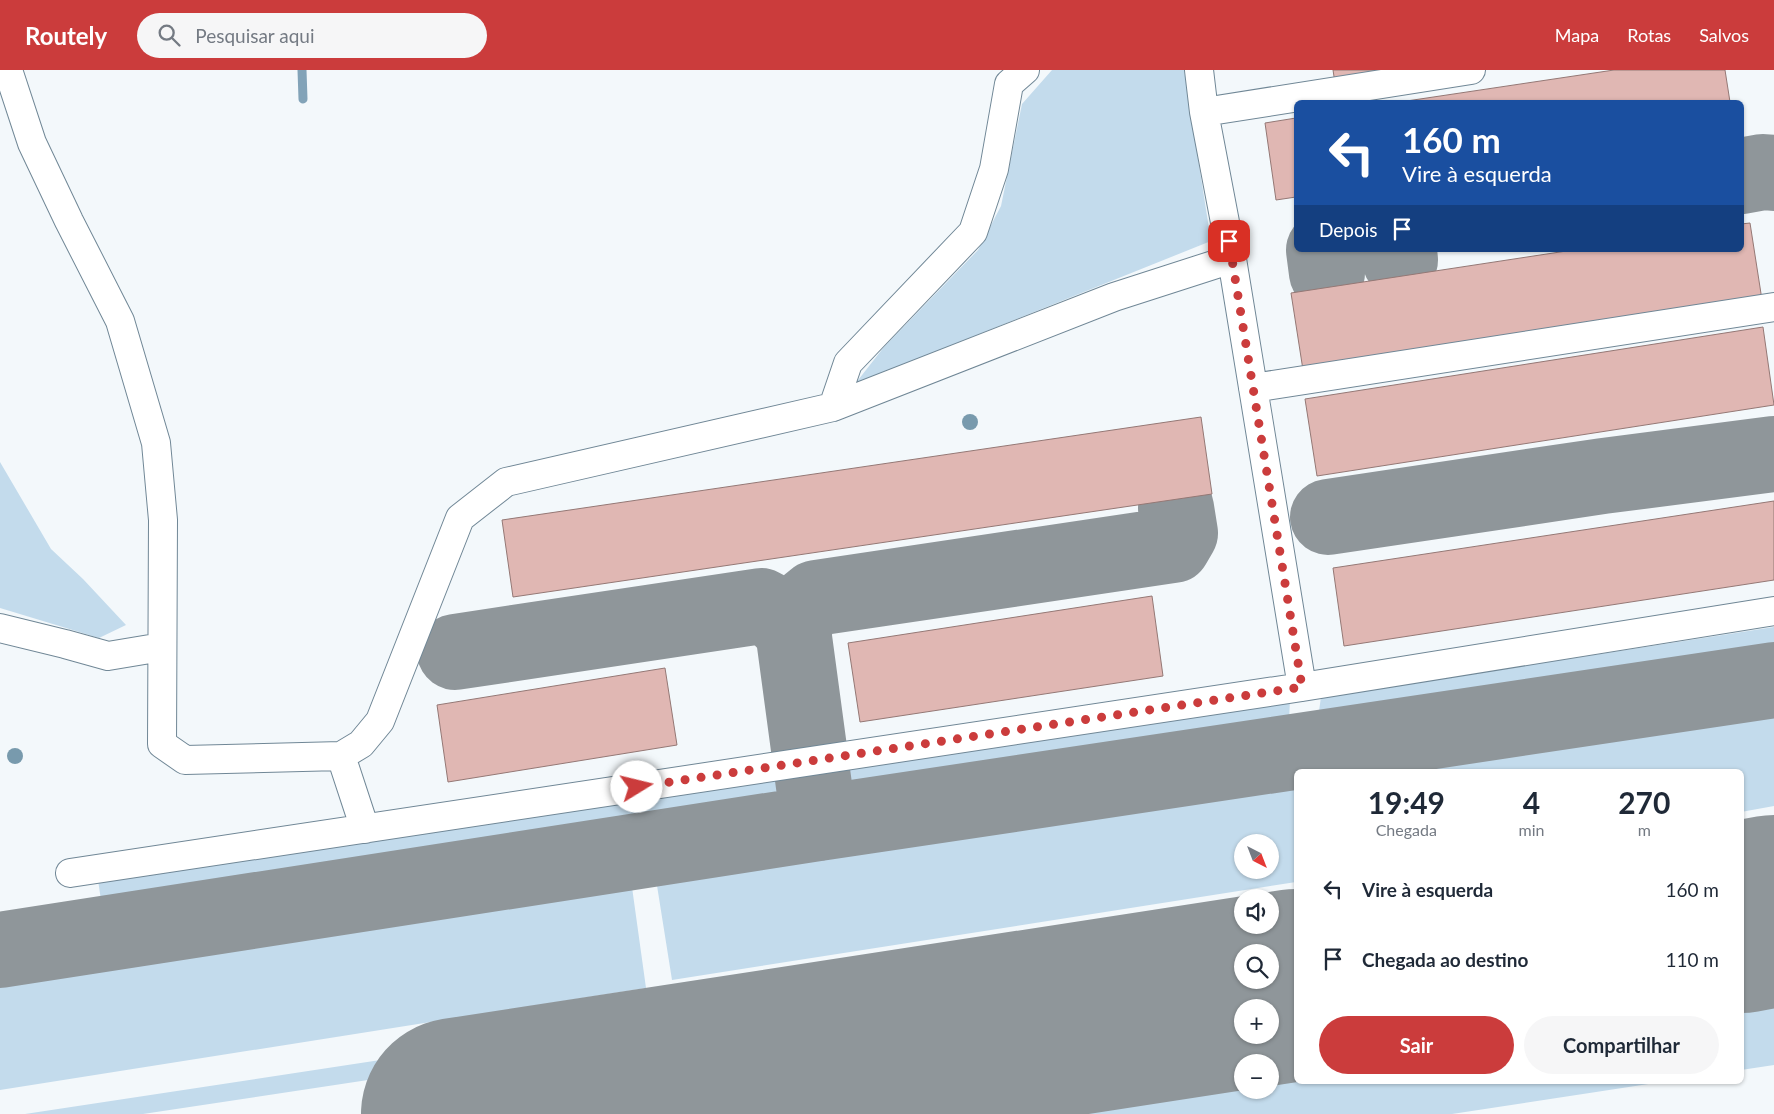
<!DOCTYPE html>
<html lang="pt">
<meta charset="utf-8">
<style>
body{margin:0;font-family:Lato,sans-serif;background:#f6f6f7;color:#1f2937;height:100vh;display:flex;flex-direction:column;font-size:19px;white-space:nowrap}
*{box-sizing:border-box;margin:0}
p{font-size:16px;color:#747a83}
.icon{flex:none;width:28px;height:28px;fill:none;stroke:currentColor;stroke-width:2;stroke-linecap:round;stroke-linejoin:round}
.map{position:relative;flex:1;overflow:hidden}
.details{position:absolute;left:1294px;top:699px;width:450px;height:315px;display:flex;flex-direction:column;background:#fff;border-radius:8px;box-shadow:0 1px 4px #0004}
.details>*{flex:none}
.hud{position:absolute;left:1294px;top:30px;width:450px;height:152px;border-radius:8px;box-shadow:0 1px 4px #0004;background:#1a4fa0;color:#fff;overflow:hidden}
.needle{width:32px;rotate:138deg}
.tools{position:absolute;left:1234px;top:764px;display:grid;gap:10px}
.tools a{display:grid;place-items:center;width:45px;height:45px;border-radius:50%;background:#fff;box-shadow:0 1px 4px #0004;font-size:25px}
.pin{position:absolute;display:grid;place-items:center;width:42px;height:42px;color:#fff;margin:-21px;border-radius:10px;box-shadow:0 2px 8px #0006}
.me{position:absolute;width:55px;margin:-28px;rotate:81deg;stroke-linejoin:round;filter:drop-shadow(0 0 4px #0008)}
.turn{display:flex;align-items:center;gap:18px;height:105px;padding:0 25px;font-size:22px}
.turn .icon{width:65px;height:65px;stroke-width:2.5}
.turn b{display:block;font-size:35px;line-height:42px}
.then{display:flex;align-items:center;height:48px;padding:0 25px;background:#0003;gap:10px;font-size:19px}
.eta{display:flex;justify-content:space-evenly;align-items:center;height:85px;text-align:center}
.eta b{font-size:30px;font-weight:700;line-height:35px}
.button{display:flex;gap:10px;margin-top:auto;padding:10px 25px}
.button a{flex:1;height:58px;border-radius:30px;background:#cb3c3c;color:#fff;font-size:20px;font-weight:700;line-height:58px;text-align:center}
.button a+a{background:#f6f6f7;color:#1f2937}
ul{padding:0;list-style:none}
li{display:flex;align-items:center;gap:15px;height:70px;padding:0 25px}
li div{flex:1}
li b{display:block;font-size:19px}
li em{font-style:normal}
header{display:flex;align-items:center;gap:30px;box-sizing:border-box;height:70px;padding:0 25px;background:#cb3c3c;color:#fff}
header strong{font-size:24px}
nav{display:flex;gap:28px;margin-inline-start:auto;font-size:18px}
.search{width:350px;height:45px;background:#f6f6f7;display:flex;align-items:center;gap:12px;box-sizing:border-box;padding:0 18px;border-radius:28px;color:#747a83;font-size:19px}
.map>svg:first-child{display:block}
.green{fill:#c3dbec;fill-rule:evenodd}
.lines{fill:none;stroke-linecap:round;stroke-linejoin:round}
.stream{stroke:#82a3b8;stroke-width:9}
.taxiway{stroke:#8f969a;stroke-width:76}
.runway{stroke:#8f969a;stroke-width:192}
.building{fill:#e0b7b3;stroke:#947875}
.minor-casing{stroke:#708796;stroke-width:30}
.minor{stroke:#fff;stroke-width:28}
.tree{fill:#789aad}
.route{stroke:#cb3c3c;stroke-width:9;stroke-dasharray:0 16.2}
</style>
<header>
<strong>Routely</strong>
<div class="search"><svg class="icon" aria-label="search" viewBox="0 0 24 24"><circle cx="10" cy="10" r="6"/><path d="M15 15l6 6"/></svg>Pesquisar aqui</div>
<nav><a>Mapa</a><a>Rotas</a><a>Salvos</a></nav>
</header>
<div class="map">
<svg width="1774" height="1044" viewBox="0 0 1774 1044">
<rect width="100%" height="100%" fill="#f3f8fb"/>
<path class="green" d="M 1052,0 L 1184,0 L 1211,171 L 855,314 L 884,277 L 978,180 L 1001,136 L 1022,34 Z
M 0,392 L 51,479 L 83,509 L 126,555 L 99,568 L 0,538 Z
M 1774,557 L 1774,581 L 1406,638 L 1318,648 L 1321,627 Z
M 1290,629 L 1289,652 L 829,726 L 833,701 Z
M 1774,636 L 1774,736 L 1741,742 L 1741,701 L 1346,701 Z
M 794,706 L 798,736 L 102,837 L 98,810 Z
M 1296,708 L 1296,812 L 672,910 L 655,803 ZM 1270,772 L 1270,800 L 1242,800 L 1242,772 Z
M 1774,779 L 1774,798 L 1741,803 L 1741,784 Z
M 631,810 L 646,918 L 0,1020 L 0,906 Z
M 1296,851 L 1296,870 L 143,1044 L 25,1044 Z
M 1774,891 L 1774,995 L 1741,1000 L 1741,896 Z
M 1296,966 L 1296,1011 L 1668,1011 L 1452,1044 L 801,1044 ZM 1242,992 L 1270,992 L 1270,1020 L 1242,1020 Z"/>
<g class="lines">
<path class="stream" d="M 302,0 L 303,29"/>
<path class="taxiway" d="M 1741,106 L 1763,102 L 1774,103
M 1324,180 L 1327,203
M 1399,180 L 1400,190
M 1328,447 L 1603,406 L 1774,384
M 455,582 L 761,536 L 778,545 L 793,560
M 819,753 L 793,560 C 796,546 805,536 816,528 L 1173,475 L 1180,463 L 1176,438
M 0,880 L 819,753 L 1774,610"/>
<path class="runway" d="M 1741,847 L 1774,841
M 457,1044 L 1296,915"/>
</g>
<path class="building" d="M 1333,0 L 1417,0 L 1335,13 Z
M 1614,0 L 1725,0 L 1730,32 L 1400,32 Z
M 1296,48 L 1296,127 L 1276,130 L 1265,53 Z
M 1750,153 L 1762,230 L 1303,300 L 1291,223 L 1573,180 L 1741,180 L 1741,154 Z
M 1763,257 L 1774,335 L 1317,406 L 1305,329 Z
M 1201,347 L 1212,424 L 513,527 L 502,450 Z
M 1774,431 L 1774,510 L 1344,576 L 1333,498 Z
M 1152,526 L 1163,606 L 860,652 L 848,573 Z
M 665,598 L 677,675 L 448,712 L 437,635 Z"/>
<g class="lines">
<g class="minor-casing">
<path id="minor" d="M 8,0 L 32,73 L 69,151 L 120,251 L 156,373 L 163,450 L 162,674 L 185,690 L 341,686 L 361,674 L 380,651 L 460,448 L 506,412 L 833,337 L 1114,227 L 1232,189
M 1199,0 L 1204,42
M 1253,318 L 1774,237
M 833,337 L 848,293 L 973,162 L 994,99 L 1009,14 L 1025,0
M 0,558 L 65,574 L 108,586 L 162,577
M 1302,617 L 1774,541
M 341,686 L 365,759
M 70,803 L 1302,617 L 1232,189 L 1204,42 L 1471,0"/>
</g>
<use href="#minor" class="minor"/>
</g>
<g class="tree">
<circle cx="970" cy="352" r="8"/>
<circle cx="15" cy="686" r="8"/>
</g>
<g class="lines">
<path class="route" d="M 637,717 L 1302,617 L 1229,171"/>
</g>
</svg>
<div class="tools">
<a><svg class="needle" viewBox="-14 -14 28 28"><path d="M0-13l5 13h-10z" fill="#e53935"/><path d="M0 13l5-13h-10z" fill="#747a83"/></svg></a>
<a><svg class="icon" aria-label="sound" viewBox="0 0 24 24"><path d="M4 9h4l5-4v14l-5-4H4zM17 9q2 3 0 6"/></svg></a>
<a><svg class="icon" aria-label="search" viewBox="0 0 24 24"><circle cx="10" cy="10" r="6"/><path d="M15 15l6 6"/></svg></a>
<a>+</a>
<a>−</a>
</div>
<div class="pin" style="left:1229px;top:171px;background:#d93025"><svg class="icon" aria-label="arrive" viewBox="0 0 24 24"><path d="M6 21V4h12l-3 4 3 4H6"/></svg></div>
<svg class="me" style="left:637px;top:717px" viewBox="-20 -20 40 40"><circle r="19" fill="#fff"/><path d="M0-13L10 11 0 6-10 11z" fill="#cb3c3c"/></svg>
<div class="hud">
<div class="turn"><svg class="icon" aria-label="left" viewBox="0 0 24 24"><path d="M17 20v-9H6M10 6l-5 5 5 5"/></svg><div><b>160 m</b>Vire à esquerda</div></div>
<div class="then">Depois<svg class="icon" aria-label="arrive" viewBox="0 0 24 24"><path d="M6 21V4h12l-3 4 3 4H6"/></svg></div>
</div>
<section class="details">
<div class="eta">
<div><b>19:49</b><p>Chegada</p></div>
<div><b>4</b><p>min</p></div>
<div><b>270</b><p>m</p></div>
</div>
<ul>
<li><svg class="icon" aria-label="left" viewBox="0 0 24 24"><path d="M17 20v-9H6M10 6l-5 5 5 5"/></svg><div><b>Vire à esquerda</b></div><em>160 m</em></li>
<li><svg class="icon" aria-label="arrive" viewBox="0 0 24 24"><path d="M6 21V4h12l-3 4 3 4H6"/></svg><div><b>Chegada ao destino</b></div><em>110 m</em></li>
</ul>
<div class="button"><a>Sair</a><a>Compartilhar</a></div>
</section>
</div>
